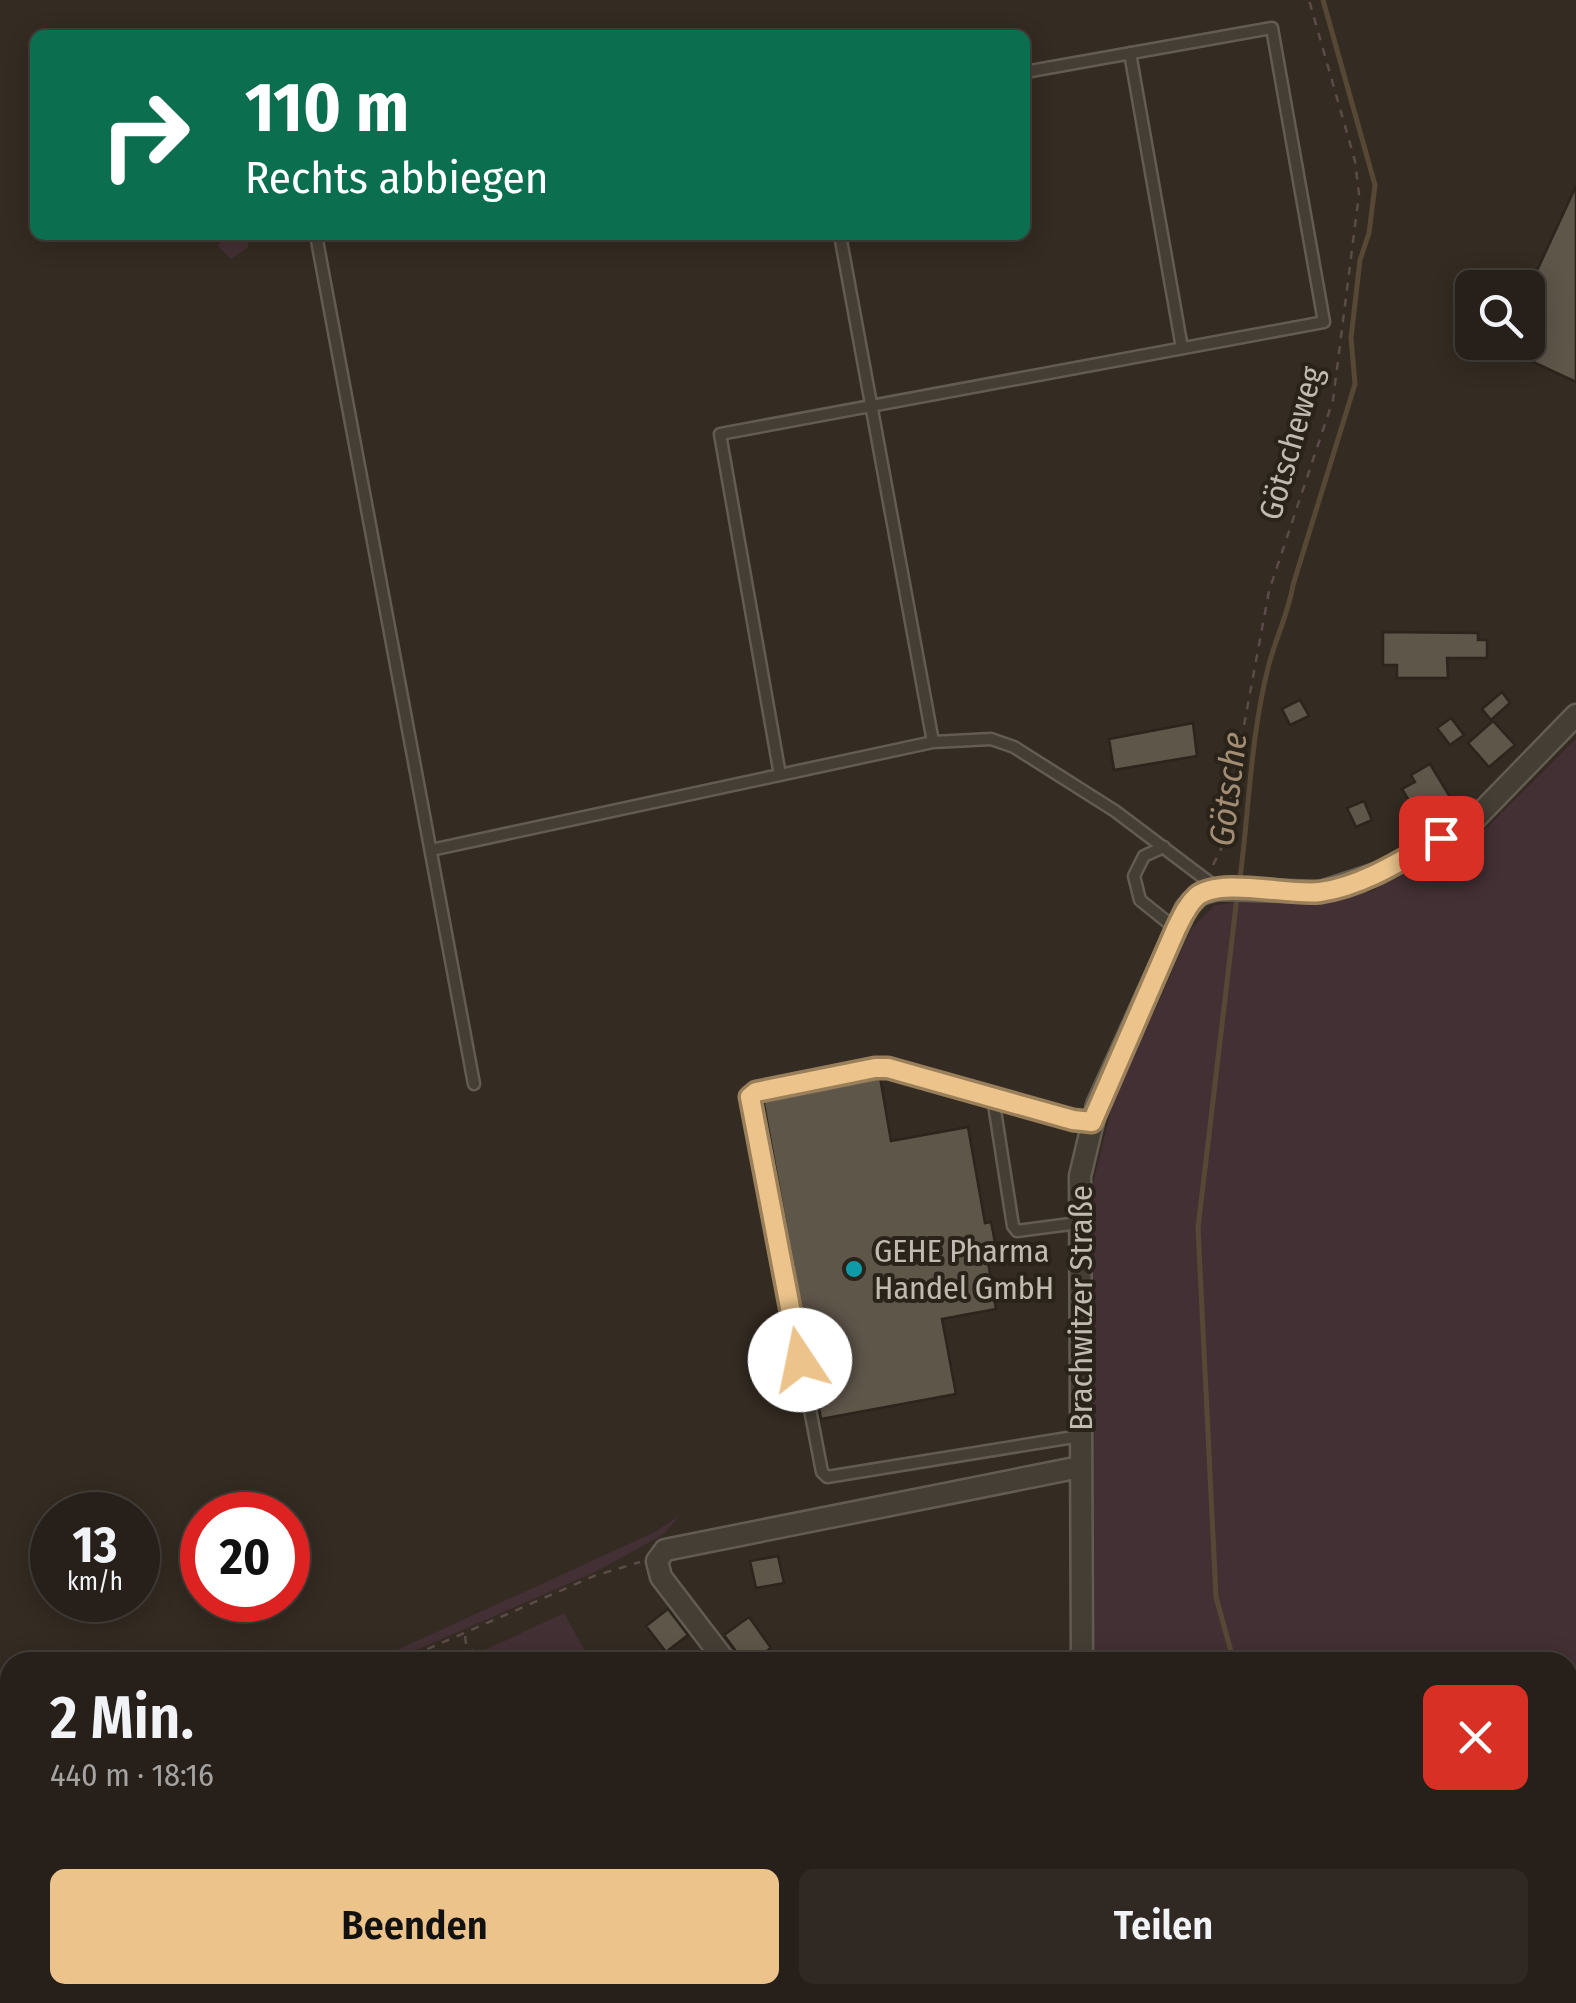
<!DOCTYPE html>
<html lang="de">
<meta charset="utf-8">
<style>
body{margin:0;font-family:"Fira Sans Condensed",sans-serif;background:#2f2823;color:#f1f3f6;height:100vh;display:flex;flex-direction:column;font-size:38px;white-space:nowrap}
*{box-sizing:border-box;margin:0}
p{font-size:32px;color:#a4a3a2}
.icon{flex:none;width:55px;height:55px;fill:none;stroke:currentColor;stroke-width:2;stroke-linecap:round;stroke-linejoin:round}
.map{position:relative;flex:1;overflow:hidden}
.panel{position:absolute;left:0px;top:1652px;width:1578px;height:352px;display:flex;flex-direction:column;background:#27201a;border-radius:30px 30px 0 0;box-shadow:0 5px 25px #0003,0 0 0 2px #433e39}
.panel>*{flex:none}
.top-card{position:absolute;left:30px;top:30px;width:1000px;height:210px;border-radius:15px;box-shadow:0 5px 25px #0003,0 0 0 2px #433e39;background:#0b6e4f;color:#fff;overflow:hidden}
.buttons{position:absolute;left:1455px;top:270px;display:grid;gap:20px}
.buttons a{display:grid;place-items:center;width:90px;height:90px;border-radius:15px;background:#27201a;box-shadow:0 5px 25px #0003,0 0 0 2px #433e39;font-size:50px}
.speed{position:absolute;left:30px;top:1492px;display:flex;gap:20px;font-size:50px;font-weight:700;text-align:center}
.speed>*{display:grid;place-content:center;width:130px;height:130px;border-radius:50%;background:#27201a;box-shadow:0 5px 25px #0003,0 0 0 2px #433e39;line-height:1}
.speed small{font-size:25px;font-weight:400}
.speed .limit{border:15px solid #d22;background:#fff;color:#111}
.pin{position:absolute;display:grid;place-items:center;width:85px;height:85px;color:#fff;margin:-42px;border-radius:20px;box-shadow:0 5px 15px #0006}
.me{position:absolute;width:110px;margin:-55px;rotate:349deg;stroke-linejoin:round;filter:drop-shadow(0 0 8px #0008)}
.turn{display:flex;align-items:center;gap:35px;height:210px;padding:0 50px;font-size:45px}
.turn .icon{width:130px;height:130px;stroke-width:2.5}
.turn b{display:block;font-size:70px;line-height:85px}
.round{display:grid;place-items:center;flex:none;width:105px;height:105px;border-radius:15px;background:#2f2823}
.summary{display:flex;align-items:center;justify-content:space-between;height:170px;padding:0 50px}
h1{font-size:60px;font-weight:600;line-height:75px}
.primary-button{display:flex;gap:20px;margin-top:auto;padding:20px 50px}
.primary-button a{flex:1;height:115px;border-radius:15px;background:#ebc38b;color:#111;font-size:40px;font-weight:600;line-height:115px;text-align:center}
.primary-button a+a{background:#2f2823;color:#f1f3f6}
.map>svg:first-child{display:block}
.green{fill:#433034}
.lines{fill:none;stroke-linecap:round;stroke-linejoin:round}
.stream{stroke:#574836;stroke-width:5}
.building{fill:#5f564a;stroke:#2b251c;stroke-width:2.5}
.service-casing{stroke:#625c52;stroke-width:15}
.minor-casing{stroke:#625c52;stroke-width:25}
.path{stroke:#5b4c4a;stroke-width:2.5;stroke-dasharray:8 8;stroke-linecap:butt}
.service{stroke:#453e35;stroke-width:10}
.minor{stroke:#453e35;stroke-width:20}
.route-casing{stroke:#997f5a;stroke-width:25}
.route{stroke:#ebc38b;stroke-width:18}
.culture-dot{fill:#0f9aa8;stroke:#29231a;stroke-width:4}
.labels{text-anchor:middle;stroke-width:8;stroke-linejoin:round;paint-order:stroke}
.street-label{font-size:32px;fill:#c1baaf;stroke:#29231a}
.poi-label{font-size:32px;fill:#c1baaf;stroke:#29231a;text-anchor:start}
.water-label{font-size:35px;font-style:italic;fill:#a28c73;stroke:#29231a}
</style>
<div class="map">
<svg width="1576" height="2003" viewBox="0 0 1576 2003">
<rect width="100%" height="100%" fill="#342b22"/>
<path class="green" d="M 224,235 L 242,235 L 248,242 L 248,247 L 231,259 L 218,246 Z
M 1576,739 L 1576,2003 L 0,2003 L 0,1872 L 10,1868 L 10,1995 L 1568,1995 L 1568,1662 L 1094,1662 L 1092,1188 L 1112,1106 L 1191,929 L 1215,905 L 1258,900 L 1321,900 L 1372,891 L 1481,833 Z
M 680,1515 L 663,1535 L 595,1572 L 389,1662 L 371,1662 L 655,1532 Z
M 564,1613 L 591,1662 L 459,1662 Z"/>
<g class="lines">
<path class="stream" d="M 1239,886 C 1249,814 1250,739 1268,668 C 1275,639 1288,615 1293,585 L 1355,384 L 1351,338 L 1360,260 L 1369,233 L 1375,185 L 1323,0
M 1234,1662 L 1216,1597 L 1198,1228 L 1237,897
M 1457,1995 L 1467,2003"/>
</g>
<path class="building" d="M 1576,186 L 1576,382 L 1491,342 L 1528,342 L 1528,290 Z
M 1383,632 L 1478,633 L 1478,640 L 1487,640 L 1487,658 L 1447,658 L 1448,678 L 1397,678 L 1397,665 L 1383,665 Z
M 1502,692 L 1510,703 L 1491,720 L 1482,709 Z
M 1300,700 L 1309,716 L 1290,725 L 1282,709 Z
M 1451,718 L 1464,735 L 1450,745 L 1437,728 Z
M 1493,721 L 1515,745 L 1489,767 L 1468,743 Z
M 1193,723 L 1197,756 L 1114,770 L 1109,739 Z
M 1430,764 L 1450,797 L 1426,811 L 1422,804 L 1414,809 L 1402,789 L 1415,782 L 1411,775 Z
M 1364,801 L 1372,820 L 1356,827 L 1347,808 Z
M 880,1077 L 891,1141 L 968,1127 L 985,1223 L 991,1222 L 995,1242 L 985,1244 L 996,1309 L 942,1319 L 956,1394 L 821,1419 L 763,1099 Z
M 778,1556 L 784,1583 L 756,1588 L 750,1561 Z
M 668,1609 L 688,1635 L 666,1652 L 646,1626 Z
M 749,1617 L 771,1648 L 751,1662 L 744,1662 L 724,1635 Z"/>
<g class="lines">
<g class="service-casing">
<path id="service" d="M 1130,53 L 1182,348
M 316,235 L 474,1084
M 840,235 L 933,742
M 780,775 L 720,434 L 1324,322 L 1272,28 L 1025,72
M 1164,847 L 1144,856 L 1134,876 L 1140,900 L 1176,929
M 431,850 L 933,742 L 991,739 L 1014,747 L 1115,811 L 1217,888
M 993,1098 L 1013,1226 L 1017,1231 L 1078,1223
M 1080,1436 L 827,1477 L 822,1472 L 750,1097 L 756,1092 L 875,1068 L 888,1068 L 1073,1120 L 1092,1122"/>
</g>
<g class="minor-casing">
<path id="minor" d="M 726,1662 L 661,1577 L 657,1561 L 665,1550 L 1080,1467
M 1082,1662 L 1080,1176 L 1097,1105 L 1186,908 L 1200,894 L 1218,889 L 1321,892 L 1379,873 L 1473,821 L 1576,715
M 1192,1995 L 1195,2003"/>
</g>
<path class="path" d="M 1213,865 L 1221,849 L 1269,591 L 1333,400 L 1359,194 L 1355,161 L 1309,0
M 465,1636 L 466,1644 L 483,1662
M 398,1662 L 594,1576 L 640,1562
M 0,1760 L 10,1777
M 0,1834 L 10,1829
M 683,1995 L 687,2003
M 782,1995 L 787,2003"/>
<use href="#service" class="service"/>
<use href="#minor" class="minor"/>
</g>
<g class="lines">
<g class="route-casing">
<path id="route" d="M 800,1360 L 750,1097 L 756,1092 L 875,1068 L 888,1068 L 1073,1120 L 1092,1122 L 1176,929 C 1182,917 1187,905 1197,896 C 1221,877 1289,896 1320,892 C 1363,886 1404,859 1441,838"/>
</g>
<use href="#route" class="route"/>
</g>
<circle class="culture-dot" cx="854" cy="1269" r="10"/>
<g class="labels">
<g class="street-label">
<text transform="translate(1291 443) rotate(-74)" y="11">Götscheweg</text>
<text transform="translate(1081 1308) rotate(-90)" y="11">Brachwitzer Straße</text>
</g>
<g class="poi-label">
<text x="874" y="1262">GEHE Pharma<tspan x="874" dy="37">Handel GmbH</tspan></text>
</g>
<g class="water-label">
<text transform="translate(1228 789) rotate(-83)" y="12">Götsche</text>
</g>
</g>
</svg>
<div class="buttons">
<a><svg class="icon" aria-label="search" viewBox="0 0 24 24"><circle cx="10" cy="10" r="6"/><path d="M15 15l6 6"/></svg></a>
</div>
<div class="speed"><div>13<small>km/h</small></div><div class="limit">20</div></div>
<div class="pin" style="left:1441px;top:838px;background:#d93025"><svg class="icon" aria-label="arrive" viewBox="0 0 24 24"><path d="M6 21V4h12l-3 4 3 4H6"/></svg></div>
<svg class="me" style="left:800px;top:1360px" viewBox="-20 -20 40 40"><circle r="19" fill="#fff"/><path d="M0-13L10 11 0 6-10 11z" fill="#ebc38b"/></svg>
<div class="top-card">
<div class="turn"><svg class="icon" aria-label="right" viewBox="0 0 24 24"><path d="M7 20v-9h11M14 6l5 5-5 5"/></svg><div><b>110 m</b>Rechts abbiegen</div></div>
</div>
<section class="panel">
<div class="summary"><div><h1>2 Min.</h1><p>440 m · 18:16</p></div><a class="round" style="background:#d93025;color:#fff"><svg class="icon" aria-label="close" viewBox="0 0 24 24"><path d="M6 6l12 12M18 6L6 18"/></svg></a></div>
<div class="primary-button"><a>Beenden</a><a>Teilen</a></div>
</section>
</div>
